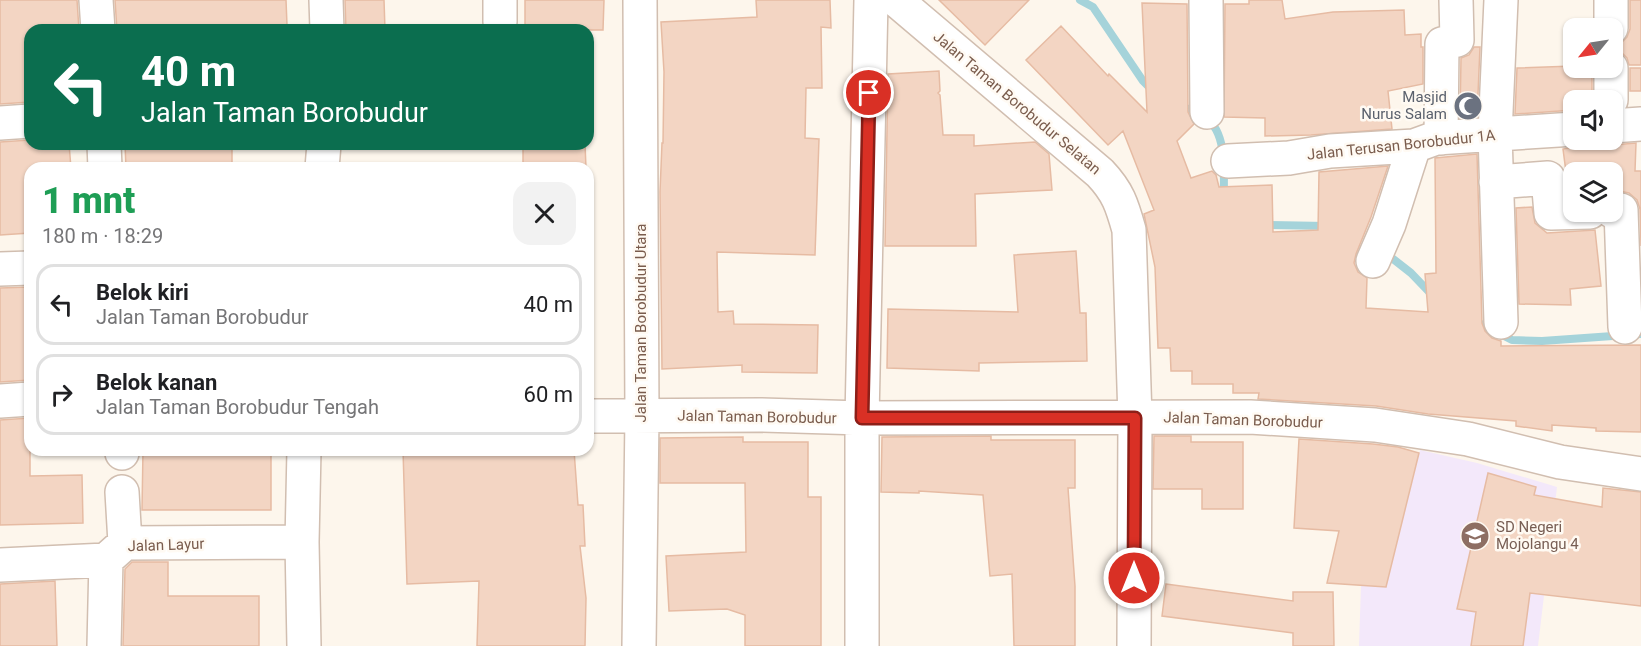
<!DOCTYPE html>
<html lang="id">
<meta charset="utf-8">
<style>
body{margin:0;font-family:Roboto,sans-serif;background:#f2f2f2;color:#202124;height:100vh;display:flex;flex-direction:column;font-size:22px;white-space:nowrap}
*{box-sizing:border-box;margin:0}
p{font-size:20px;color:#757577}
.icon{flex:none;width:33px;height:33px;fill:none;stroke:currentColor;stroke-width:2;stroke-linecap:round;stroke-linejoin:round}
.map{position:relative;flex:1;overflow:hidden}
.details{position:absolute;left:24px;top:162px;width:570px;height:294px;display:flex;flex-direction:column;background:#fff;border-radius:18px;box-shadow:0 2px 4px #0004}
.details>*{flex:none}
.top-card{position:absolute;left:24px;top:24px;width:570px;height:126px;border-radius:18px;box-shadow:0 2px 4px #0004;background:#0b6e4f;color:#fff;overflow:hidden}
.needle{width:39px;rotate:240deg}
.fabs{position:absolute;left:1563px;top:18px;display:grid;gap:12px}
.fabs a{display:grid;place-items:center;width:60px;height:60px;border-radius:12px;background:#fff;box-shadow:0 2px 4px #0004;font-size:30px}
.pin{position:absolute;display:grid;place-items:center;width:51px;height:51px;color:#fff;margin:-26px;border:3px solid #fff;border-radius:50%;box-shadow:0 2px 6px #0007}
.me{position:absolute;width:66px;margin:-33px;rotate:0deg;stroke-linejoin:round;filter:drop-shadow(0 0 4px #0008)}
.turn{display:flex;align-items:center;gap:21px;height:126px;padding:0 18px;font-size:27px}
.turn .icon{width:78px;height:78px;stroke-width:2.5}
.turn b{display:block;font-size:42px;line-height:51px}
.round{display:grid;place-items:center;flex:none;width:63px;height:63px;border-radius:18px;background:#f2f2f2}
.overview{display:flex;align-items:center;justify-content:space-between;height:102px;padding:0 18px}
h1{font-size:36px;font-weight:800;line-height:45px;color:#1e9e55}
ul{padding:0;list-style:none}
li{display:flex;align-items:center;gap:18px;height:81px;margin:0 12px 9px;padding:0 6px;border:3px solid #e0e0e0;border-radius:18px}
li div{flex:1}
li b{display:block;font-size:22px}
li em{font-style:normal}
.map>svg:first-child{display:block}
.education{fill:#f3e8fa}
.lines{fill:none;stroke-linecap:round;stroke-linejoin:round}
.stream{stroke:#a5d3da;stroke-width:8}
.building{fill:#f3d5c3;stroke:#e6bba3;stroke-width:1.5}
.minor-casing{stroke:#d1beb0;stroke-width:36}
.minor{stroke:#fff;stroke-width:33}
.route-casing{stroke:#8d1f18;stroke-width:15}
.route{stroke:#d93025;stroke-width:10}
.labels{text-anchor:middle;stroke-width:5;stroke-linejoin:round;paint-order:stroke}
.worship-label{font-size:15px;fill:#5b616d;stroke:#fffaf3;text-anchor:end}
.street-label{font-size:15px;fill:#7a5c4d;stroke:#fffaf3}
.education-label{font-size:15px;fill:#785e54;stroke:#fffaf3;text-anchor:start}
</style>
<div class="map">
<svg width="1641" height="646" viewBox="0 0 1641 646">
<rect width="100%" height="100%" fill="#fdf6ec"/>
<path class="education" d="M 1420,450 L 1477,463 L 1557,487 L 1538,646 L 1359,646 L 1361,585 L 1386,587 Z"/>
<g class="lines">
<path class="stream" d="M 1080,0 L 1093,7 L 1143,81 L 1152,90
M 1178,106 C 1185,108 1194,110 1201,114 C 1229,130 1223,170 1224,198
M 1262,225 L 1327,226
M 1383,251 L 1411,273 L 1434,297
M 1473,320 L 1512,340 L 1542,341 L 1641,334"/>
</g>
<path class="building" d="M 0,0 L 77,0 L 79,30 L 30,30 L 30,102 L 0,104 Z
M 115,0 L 286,0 L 287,25 L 237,26 L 238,30 L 117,30 Z
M 345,0 L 384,0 L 385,30 L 346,30 Z
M 525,0 L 604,0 L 603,30 L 525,30 Z
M 756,0 L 830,0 L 831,28 L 821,27 L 822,88 L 806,88 L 805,138 L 819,139 L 815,255 L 717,252 L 718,312 L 733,311 L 734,324 L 818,325 L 817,373 L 742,372 L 742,365 L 662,369 L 660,192 L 662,143 L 663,143 L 664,72 L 661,22 L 757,17 Z
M 939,0 L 1029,0 L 985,45 Z
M 1249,0 L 1282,0 L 1285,19 L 1333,12 L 1404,10 L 1405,35 L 1421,34 L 1421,47 L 1423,47 L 1423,84 L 1388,91 L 1392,129 L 1311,135 L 1265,136 L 1265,118 L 1224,117 L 1225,4 L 1249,4 Z
M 1630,0 L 1641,0 L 1641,65 L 1629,65 L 1627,58 L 1622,53 L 1621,43 L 1627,37 L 1630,29 Z
M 1142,3 L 1187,4 L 1188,112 L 1194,124 L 1177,141 L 1191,178 L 1212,171 L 1216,175 L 1219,187 L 1272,185 L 1273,232 L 1318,230 L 1319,172 L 1388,166 L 1371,217 L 1356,254 L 1354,263 L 1358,272 L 1367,278 L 1366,308 L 1428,312 L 1425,274 L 1436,273 L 1435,158 L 1477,154 L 1482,323 L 1485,331 L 1492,338 L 1501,341 L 1501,346 L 1641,345 L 1641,432 L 1596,431 L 1596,428 L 1552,425 L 1552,431 L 1516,426 L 1516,421 L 1428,414 L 1376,406 L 1258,399 L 1259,393 L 1233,393 L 1233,384 L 1192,384 L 1192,371 L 1171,371 L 1170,348 L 1158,348 L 1155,267 L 1144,214 L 1154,210 L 1123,131 L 1108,145 L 1026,60 L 1061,26 L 1108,76 L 1109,74 L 1147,112 Z
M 1474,47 L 1480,47 L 1477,117 L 1460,118 L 1461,58 L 1469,55 Z
M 1574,66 L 1592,68 L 1592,100 L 1574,100 L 1574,110 L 1515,114 L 1517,68 Z
M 1630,68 L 1641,68 L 1641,91 L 1630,91 Z
M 939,71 L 940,91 L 938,93 L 940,95 L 943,135 L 974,135 L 974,146 L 1035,142 L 1049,154 L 1052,190 L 975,194 L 976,246 L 885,246 L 888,74 Z
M 30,140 L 30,144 L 69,144 L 71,168 L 30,168 L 30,233 L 0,235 L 0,142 Z
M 1589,140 L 1600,140 L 1604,143 L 1613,145 L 1636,143 L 1635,171 L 1641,171 L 1641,246 L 1640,209 L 1637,200 L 1629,193 L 1619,191 L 1618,172 L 1566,172 L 1563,149 L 1584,145 Z
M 125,144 L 232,144 L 232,168 L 126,168 Z
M 523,144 L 585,144 L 586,168 L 523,168 Z
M 1532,207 L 1535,223 L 1547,233 L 1595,230 L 1601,286 L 1570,289 L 1571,305 L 1519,304 L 1516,208 Z
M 1076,251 L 1080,313 L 1086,313 L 1087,361 L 979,363 L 979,371 L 887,368 L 888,309 L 1018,312 L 1014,255 Z
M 30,287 L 30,380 L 0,382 L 0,288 Z
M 30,418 L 30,476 L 82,475 L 83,523 L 0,525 L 0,420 Z
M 991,436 L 991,440 L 1075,440 L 1075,488 L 1068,488 L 1075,586 L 1075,646 L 1014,646 L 1012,574 L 990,576 L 983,495 L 919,491 L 919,493 L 881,492 L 882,437 Z
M 1154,436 L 1191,436 L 1191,442 L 1243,442 L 1243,509 L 1202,509 L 1202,489 L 1153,489 Z
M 743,437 L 743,442 L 808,442 L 808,497 L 821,497 L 821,646 L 745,646 L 745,615 L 727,609 L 669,611 L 666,556 L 746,552 L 745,483 L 660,483 L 660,438 Z
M 1299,439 L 1373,444 L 1398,447 L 1419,453 L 1386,587 L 1327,583 L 1339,531 L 1294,528 Z
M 143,450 L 271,450 L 271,510 L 142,510 Z
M 403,450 L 574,450 L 578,505 L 583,505 L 585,546 L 580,546 L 586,598 L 585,646 L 477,646 L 479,581 L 407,584 Z
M 1488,473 L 1536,487 L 1534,495 L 1602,507 L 1603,488 L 1641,492 L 1641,606 L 1530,593 L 1523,646 L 1471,646 L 1476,612 L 1457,609 Z
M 132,562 L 168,562 L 168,596 L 259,596 L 259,646 L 123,646 L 125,569 Z
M 55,581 L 57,646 L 0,646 L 0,584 Z
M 1166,584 L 1293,601 L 1293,592 L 1333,592 L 1334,646 L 1293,646 L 1293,633 L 1162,616 Z"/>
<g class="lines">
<g class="minor-casing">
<path id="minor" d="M 96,0 L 98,30
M 326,0 L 327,30
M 500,0 L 500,22
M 896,0 L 1100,173 C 1118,192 1122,205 1129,230 L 1135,418 L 1134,646
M 1206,0 L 1207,112
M 1501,0 L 1495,134 L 1501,322
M 1611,28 L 1611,0
M 1611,100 L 1611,68
M 0,123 L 30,121
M 1612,126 L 1641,124
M 1441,138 L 1442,44 L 1457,40 L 1456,0
M 104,144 L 105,168
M 1228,161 L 1289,158 L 1330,151 L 1414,146 L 1436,138 L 1574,129
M 322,168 L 324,144
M 1496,182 L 1548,178 L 1551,213 L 1590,212
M 1612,211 L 1621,210 L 1625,327
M 1373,261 L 1389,224 L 1414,146
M 0,269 L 30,268
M 0,401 L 30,399
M 588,416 L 760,415 L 862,418 L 1250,417 L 1375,425 L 1468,439 L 1560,462 L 1641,474
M 122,450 L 122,453
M 304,450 L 302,542 L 304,646
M 122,492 L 125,543
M 0,565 L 106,560 L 125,543 L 302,542
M 104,646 L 106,560
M 639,646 L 642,416 L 640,0
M 862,646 L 862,418 L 871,0"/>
</g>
<use href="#minor" class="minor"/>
</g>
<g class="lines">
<g class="route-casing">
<path id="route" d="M 869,93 L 862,418 L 1135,418 L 1134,578"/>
</g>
<use href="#route" class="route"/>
</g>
<defs>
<g id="mosque-disc" transform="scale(1.5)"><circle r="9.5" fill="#6b7280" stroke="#fffaf3"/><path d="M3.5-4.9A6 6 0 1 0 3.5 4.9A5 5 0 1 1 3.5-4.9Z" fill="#fff"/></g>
<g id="school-disc" transform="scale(1.5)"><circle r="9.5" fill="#8d6e63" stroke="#fffaf3"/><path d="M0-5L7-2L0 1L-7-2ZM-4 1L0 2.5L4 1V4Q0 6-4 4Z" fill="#fff"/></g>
</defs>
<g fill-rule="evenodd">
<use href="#mosque-disc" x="1468" y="106"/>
<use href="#school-disc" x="1475" y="536"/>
</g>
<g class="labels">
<g class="worship-label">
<text x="1447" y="102">Masjid<tspan x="1447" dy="17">Nurus Salam</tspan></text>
</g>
<g class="street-label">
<text transform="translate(1017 103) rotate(40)" y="5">Jalan Taman Borobudur Selatan</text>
<text transform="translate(1401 145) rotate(-6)" y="5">Jalan Terusan Borobudur 1A</text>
<text transform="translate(641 323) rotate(-90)" y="5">Jalan Taman Borobudur Utara</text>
<text transform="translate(757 417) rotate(1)" y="5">Jalan Taman Borobudur</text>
<text transform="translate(1243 420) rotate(2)" y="5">Jalan Taman Borobudur</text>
<text transform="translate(166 545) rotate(-2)" y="5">Jalan Layur</text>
</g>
<g class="education-label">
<text x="1496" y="532">SD Negeri<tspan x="1496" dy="17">Mojolangu 4</tspan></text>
</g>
</g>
</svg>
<div class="fabs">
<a><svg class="needle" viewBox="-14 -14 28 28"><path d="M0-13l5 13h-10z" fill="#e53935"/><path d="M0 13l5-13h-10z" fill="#757577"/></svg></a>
<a><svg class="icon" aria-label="sound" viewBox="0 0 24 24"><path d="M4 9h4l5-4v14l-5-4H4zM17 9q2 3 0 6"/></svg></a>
<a><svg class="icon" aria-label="layers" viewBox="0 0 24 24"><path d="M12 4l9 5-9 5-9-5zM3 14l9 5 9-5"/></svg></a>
</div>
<div class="pin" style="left:869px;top:93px;background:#d93025"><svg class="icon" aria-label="arrive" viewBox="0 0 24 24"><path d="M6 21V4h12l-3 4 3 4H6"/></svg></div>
<svg class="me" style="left:1134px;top:578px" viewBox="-20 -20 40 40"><circle r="17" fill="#d93025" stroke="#fff" stroke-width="3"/><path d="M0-11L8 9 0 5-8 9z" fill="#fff"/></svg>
<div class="top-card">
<div class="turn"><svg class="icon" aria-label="left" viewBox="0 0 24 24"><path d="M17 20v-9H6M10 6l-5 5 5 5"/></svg><div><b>40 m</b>Jalan Taman Borobudur</div></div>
</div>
<section class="details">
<div class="overview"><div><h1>1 mnt</h1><p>180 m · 18:29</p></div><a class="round"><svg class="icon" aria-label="close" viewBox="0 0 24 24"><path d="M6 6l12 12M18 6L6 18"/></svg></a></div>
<ul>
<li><svg class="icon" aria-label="left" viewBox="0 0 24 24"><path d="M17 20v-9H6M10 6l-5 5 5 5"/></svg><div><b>Belok kiri</b><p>Jalan Taman Borobudur</p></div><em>40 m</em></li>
<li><svg class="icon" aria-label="right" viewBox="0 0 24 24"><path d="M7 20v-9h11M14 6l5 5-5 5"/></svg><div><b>Belok kanan</b><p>Jalan Taman Borobudur Tengah</p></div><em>60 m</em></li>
</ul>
</section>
</div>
